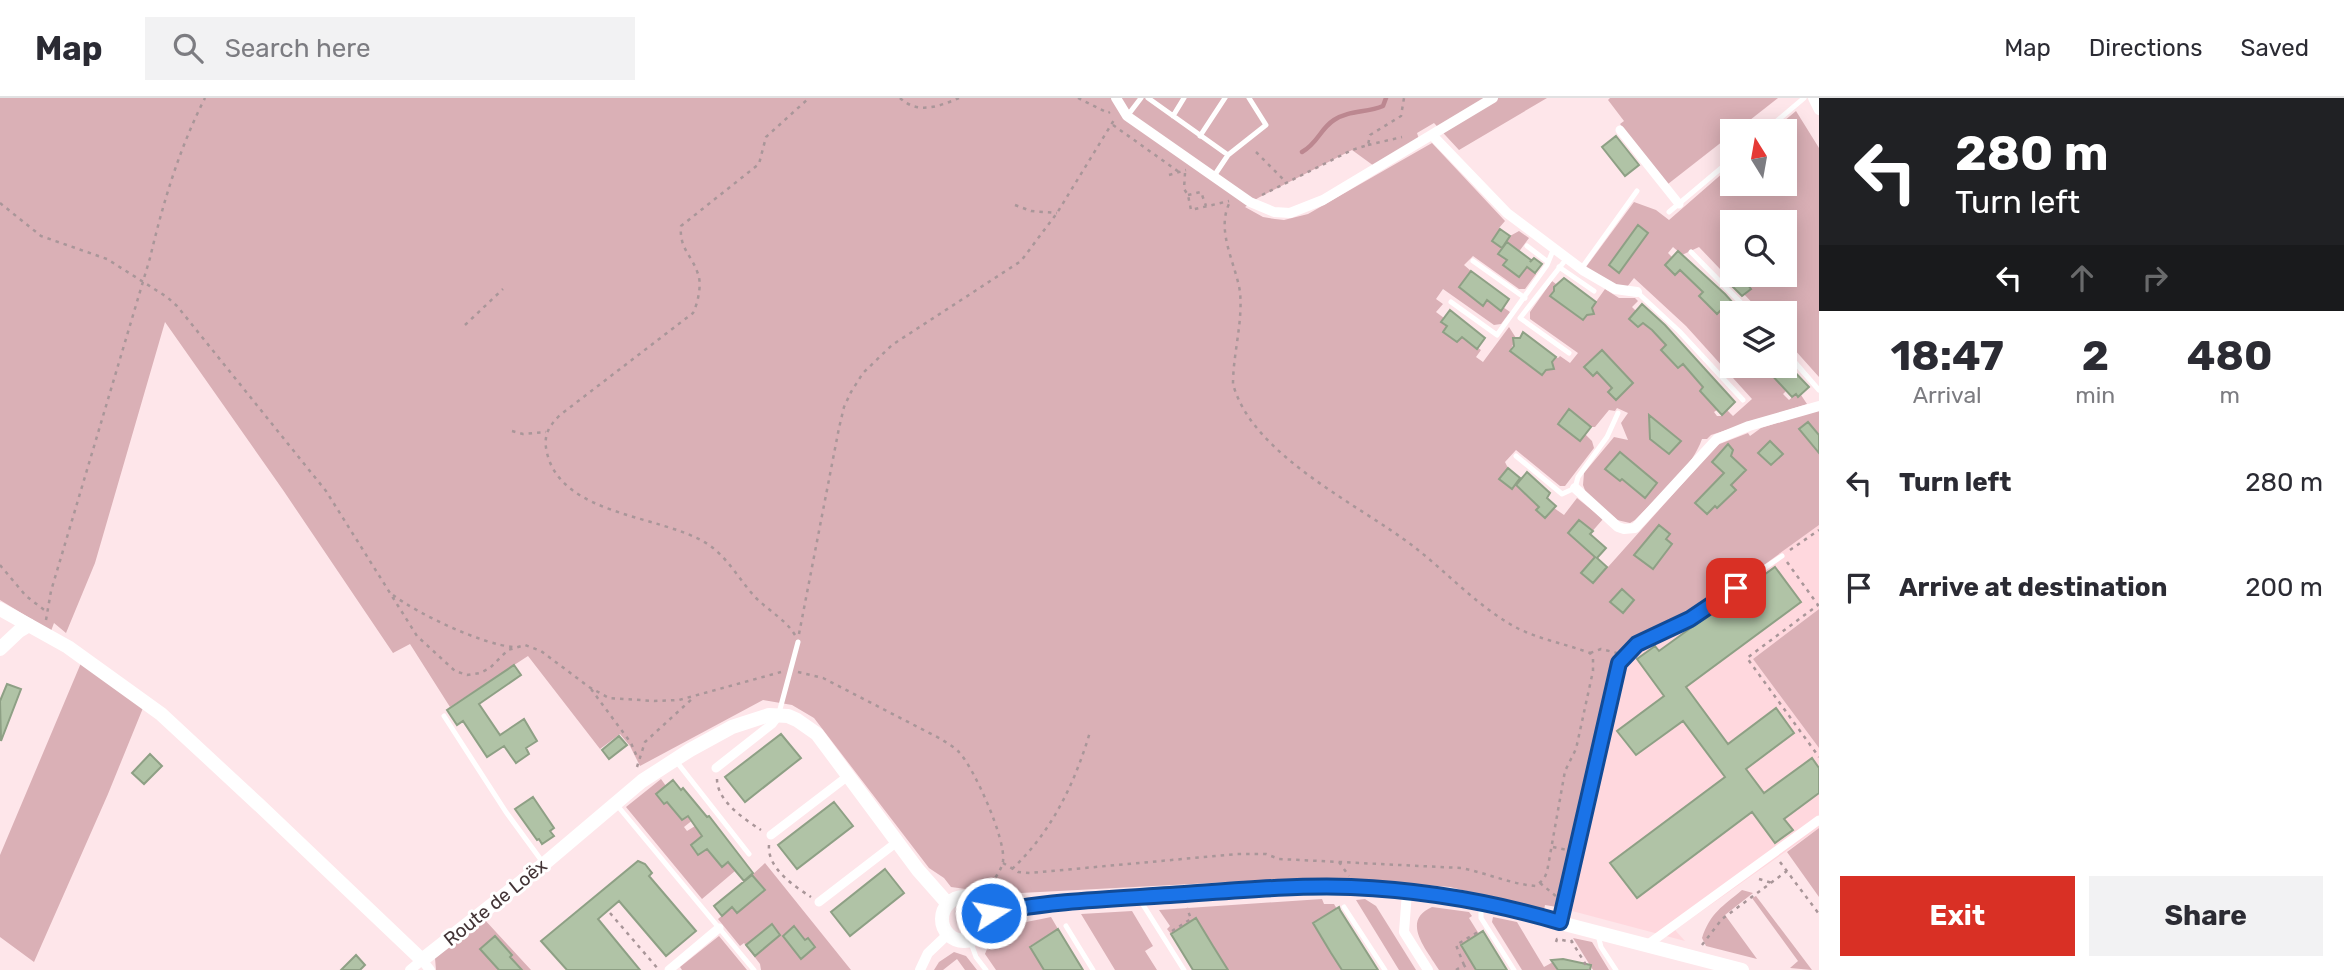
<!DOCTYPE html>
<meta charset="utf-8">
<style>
body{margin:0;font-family:Rubik,sans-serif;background:#f2f2f3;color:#2b2b33;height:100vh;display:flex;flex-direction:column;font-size:26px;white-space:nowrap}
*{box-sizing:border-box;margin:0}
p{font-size:23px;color:#7c7c81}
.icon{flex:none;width:38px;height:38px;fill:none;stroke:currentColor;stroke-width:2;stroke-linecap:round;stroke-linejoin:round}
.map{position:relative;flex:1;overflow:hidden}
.drawer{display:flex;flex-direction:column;background:#fff;width:525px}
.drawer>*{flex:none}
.hud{background:#202124;color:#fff;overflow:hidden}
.needle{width:46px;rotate:349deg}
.buttons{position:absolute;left:1720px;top:21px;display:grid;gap:14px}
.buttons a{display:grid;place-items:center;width:77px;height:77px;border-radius:0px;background:#fff;box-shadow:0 4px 18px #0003;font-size:35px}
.pin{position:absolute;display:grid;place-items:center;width:60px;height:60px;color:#fff;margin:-30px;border-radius:14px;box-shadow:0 4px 10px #0006}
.me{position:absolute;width:77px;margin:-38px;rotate:79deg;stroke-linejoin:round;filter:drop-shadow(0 0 5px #0008)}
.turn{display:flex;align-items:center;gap:24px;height:147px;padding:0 21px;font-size:32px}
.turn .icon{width:91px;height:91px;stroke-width:2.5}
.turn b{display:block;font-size:49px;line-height:60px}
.lanes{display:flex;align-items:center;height:66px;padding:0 21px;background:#0003;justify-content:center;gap:35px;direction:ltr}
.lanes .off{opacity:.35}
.eta{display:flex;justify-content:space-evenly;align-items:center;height:119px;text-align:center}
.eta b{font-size:42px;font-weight:700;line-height:49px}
.cta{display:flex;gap:14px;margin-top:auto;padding:14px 21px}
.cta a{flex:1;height:80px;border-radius:0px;background:#d93025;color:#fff;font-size:28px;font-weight:700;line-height:80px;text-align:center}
.cta a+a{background:#f2f2f3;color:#2b2b33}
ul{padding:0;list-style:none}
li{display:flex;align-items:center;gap:21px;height:105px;padding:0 21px}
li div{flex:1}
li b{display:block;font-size:26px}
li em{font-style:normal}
header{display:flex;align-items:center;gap:42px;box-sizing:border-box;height:98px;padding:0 35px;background:#fff;border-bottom:2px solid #e1e1e2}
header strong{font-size:33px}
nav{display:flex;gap:38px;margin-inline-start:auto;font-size:24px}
.search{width:490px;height:63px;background:#f2f2f3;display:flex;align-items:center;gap:18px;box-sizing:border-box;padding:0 24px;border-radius:0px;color:#7c7c81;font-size:26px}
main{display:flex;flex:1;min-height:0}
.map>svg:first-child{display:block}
.built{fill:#ffd8de}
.green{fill:#dab0b6;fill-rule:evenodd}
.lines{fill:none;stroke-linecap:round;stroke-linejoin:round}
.stream{stroke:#bc8790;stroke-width:4.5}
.building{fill:#b0c3a6;stroke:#8ea085;stroke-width:2}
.path{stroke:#a99699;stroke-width:2.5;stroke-dasharray:3.5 5;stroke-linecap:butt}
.service{stroke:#fff;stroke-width:5}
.pedestrian{stroke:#fff;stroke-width:9}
.minor{stroke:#fff;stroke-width:10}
.tertiary{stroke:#fff;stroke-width:14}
.route-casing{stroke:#114b97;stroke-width:18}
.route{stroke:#1a73e8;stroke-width:12}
.labels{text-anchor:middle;stroke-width:6;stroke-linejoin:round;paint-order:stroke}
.street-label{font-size:19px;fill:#433436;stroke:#fff}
</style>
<header>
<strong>Map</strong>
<div class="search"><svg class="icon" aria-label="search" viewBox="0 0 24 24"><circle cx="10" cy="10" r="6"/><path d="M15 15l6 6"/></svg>Search here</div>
<nav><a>Map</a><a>Directions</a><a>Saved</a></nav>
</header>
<main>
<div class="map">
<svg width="1819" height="872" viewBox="0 0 1819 872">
<rect width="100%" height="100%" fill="#fee6ea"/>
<path class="built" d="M 1819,427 L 1819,511 L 1753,561 L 1819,650 L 1819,730 L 1675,832 L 1685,843 L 1557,809 L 1614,566 L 1623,553 L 1653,532 L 1693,514 Z"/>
<path class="green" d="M 0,0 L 1547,0 L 1459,52 L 1434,25 L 1417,35 L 1419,41 L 1374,68 L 1352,52 L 1258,100 L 1245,109 L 1263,119 L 1275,121 L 1284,122 L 1308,116 L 1432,45 L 1505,123 L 1499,130 L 1510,138 L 1519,133 L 1529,140 L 1507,170 L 1519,179 L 1527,169 L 1536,176 L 1525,191 L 1519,191 L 1473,158 L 1464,167 L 1471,173 L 1463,184 L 1474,193 L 1470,198 L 1483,207 L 1487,202 L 1500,212 L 1503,209 L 1510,214 L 1501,226 L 1494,227 L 1443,191 L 1436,201 L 1443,206 L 1436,214 L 1444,220 L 1441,224 L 1447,228 L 1444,234 L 1457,244 L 1462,239 L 1481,252 L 1476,259 L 1483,264 L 1509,229 L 1516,240 L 1510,253 L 1542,277 L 1556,259 L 1558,260 L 1560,258 L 1570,265 L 1578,255 L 1530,221 L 1530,214 L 1552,183 L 1556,186 L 1551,198 L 1573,213 L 1573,215 L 1583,222 L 1605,191 L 1619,200 L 1635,200 L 1638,203 L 1632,209 L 1636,213 L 1629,221 L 1638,229 L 1643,224 L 1659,240 L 1662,237 L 1668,245 L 1661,252 L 1678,270 L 1683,266 L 1705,288 L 1700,293 L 1717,312 L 1714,314 L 1717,318 L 1721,318 L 1727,312 L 1733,318 L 1752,301 L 1686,228 L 1634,180 L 1627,189 L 1610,185 L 1586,169 L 1634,104 L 1656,112 L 1669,122 L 1732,67 L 1732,86 L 1785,86 L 1785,33 L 1772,33 L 1796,13 L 1819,50 L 1819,279 L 1785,241 L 1785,215 L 1762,215 L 1699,149 L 1682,157 L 1673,149 L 1668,155 L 1672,159 L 1665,167 L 1675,177 L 1680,172 L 1703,194 L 1699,198 L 1717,216 L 1721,212 L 1732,224 L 1732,268 L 1773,268 L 1774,269 L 1769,274 L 1786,293 L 1783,296 L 1789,302 L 1796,296 L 1798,298 L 1801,297 L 1807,306 L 1711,337 L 1707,341 L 1702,341 C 1691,372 1658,398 1635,422 L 1630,425 L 1617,422 L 1586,395 L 1583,387 L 1584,375 L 1614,339 L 1628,342 L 1621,325 L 1628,315 L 1617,310 L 1615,313 L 1609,312 L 1595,329 L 1591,329 L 1585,336 L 1592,343 L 1594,350 L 1565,388 L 1560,388 L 1516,352 L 1505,364 L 1508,370 L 1500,381 L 1511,391 L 1515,387 L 1539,409 L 1536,412 L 1545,420 L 1554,410 L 1564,417 L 1577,400 L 1603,421 L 1590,436 L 1606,450 L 1597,460 L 1608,469 L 1717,347 L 1748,335 L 1750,338 L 1761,330 L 1819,312 L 1819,427 C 1778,456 1737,488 1694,513 C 1665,531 1635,535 1614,566 L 1557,809 L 1545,807 L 1544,812 L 1450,789 L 1353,781 L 1286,781 L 1002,796 L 951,789 L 944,780 L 929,770 L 814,620 L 792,607 L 763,602 L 640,668 L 630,648 L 620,636 L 600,651 L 528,558 L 450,609 L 410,546 L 393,555 L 283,392 L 165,224 L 95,465 L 66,535 L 54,525 L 51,533 L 0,502 ZM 1732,124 L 1785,124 L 1785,177 L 1732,177 Z
M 1610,0 L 1778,0 L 1736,33 L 1732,33 L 1732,36 L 1668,86 L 1620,26 L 1624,23 L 1608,2 Z
M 1819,511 L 1819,650 L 1753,561 Z
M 81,565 L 143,610 L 108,696 L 34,864 L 0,839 L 0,757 Z
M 661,681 L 666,688 L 667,704 L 682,722 L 689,716 L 694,721 L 684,729 L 687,733 L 695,728 L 700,735 L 705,731 L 706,751 L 722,769 L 728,764 L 735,773 L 702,801 L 626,709 Z
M 1819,730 L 1819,799 L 1787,754 Z
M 765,765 L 851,872 L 761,872 L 760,866 L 744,845 L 740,848 L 718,821 L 732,809 L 737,815 L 764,793 L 752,777 Z
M 1742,792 L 1753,795 L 1725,817 L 1757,861 L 1706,848 L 1702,840 C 1710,815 1723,808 1742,792 Z
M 1756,798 L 1812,872 L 1790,870 L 1798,863 L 1752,800 Z
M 1322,801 L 1324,806 L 1334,806 L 1337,811 L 1313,825 L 1342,872 L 1228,872 L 1197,821 L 1171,836 L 1167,831 L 1170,828 L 1159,812 Z
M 1365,801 L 1376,808 L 1416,872 L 1399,872 L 1356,802 Z
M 1432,809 L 1469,814 L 1472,818 L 1469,820 L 1479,836 L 1461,848 L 1476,872 L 1439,872 C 1427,852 1400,823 1432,809 Z
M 1132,813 L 1153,848 L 1145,853 L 1157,872 L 1115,872 L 1081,816 Z
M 1051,819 L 1058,831 L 1030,848 L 1044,872 L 996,872 L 985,856 C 998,824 1021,826 1051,819 Z
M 1493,819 L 1517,824 L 1544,869 L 1553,864 L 1558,872 L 1522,872 L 1492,824 Z
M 484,821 L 531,872 L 436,872 L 435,860 Z
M 719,838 L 747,872 L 682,872 L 680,869 Z
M 1573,840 L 1592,844 L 1609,872 L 1593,872 Z
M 954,854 L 966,858 L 977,872 L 965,872 L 957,861 L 943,872 L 934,872 L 939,864 Z"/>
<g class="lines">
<path class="stream" d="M 1302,54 C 1318,45 1320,31 1334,22 C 1349,12 1367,15 1383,8 L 1386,0"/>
</g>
<path class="building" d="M 1616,38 L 1639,67 L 1625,78 L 1602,49 Z
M 1638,127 L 1648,135 L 1619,175 L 1609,167 Z
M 1500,131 L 1510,138 L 1502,150 L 1492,143 Z
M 1507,144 L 1531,162 L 1530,164 L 1534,160 L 1542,166 L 1535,175 L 1527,169 L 1519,179 L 1503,167 L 1507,162 L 1498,156 Z
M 1678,153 L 1725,196 L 1742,215 L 1732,215 L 1732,224 L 1721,212 L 1717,216 L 1699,198 L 1703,194 L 1680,172 L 1675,177 L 1665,167 Z
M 1471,173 L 1509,201 L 1501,213 L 1487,202 L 1483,208 L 1459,189 Z
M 1564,180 L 1596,204 L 1592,210 L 1594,216 L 1587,217 L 1583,222 L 1550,198 L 1554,193 L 1554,189 Z
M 1743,181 L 1751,191 L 1742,198 L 1733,189 Z
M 1642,206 L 1665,227 L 1735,304 L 1722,317 L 1700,293 L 1703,289 L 1683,266 L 1678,270 L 1661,252 L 1666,247 L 1652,232 L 1643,225 L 1638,229 L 1629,221 Z
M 1450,212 L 1485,240 L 1477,251 L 1462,239 L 1457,244 L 1443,234 L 1447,228 L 1441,224 Z
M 1523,234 L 1556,259 L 1552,264 L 1554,271 L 1546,272 L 1542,277 L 1510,253 L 1514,248 L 1513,240 L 1520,240 Z
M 1602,252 L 1633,285 L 1616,302 L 1608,294 L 1612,290 L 1597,274 L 1593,278 L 1584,269 Z
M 1776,268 L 1789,268 L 1809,289 L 1798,299 L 1796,296 L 1792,299 L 1769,274 Z
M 1569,311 L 1591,329 L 1580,343 L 1558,326 Z
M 1649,317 L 1681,343 L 1669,356 L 1650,341 Z
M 1808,324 L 1819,337 L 1819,355 L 1799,331 Z
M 1770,343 L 1783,356 L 1771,367 L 1758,355 Z
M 1728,346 L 1733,352 L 1731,358 L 1746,372 L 1731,387 L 1736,392 L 1717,410 L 1715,408 L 1707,416 L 1695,405 L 1724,375 L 1712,364 Z
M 1620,354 L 1657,385 L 1645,400 L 1622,381 L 1620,383 L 1605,371 Z
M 1508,370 L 1520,380 L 1512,391 L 1499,381 Z
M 1527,374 L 1550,395 L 1547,400 L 1556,408 L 1545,420 L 1536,412 L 1539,409 L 1516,387 Z
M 1579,422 L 1593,433 L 1590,436 L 1606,450 L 1597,460 L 1607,469 L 1593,485 L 1581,475 L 1595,459 L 1568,435 Z
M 1659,427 L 1670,436 L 1666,441 L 1672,446 L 1653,471 L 1634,457 Z
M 1775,469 L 1801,504 L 1686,589 L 1728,646 L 1776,610 L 1794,635 L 1746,671 L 1764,695 L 1812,660 L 1819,670 L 1819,695 L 1784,721 L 1793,732 L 1775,745 L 1752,714 L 1637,800 L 1610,765 L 1725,679 L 1683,623 L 1636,657 L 1617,633 L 1664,598 L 1637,561 L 1655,548 L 1659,553 Z
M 1622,491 L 1634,502 L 1623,515 L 1610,504 Z
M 514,567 L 521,577 L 479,606 L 500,637 L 524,621 L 537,643 L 526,650 L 529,656 L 516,665 L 504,648 L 487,659 L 463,623 L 457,627 L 447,612 Z
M 7,586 L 21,591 L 1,643 L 0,603 Z
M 781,636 L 801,660 L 745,704 L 725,679 Z
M 619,638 L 627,647 L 609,661 L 602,652 Z
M 150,656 L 162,668 L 144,686 L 132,675 Z
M 673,682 L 681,692 L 683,690 L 707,719 L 709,718 L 753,775 L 744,783 L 728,764 L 722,769 L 707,751 L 698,757 L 691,747 L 702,738 L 688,718 L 682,722 L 667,704 L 664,706 L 656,696 Z
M 533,699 L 554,730 L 550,733 L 554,738 L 542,746 L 539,741 L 537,742 L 515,711 Z
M 834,704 L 853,728 L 797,771 L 778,747 Z
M 638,763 L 645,766 L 652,775 L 649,778 L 696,833 L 666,858 L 619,803 L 598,821 L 640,872 L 567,872 L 541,843 Z
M 885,771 L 904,795 L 850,838 L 831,814 Z
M 752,777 L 765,792 L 737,815 L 732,809 L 722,818 L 714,808 Z
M 1339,809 L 1340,812 L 1378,872 L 1342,872 L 1331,855 L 1313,825 Z
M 1196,820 L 1213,848 L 1228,872 L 1193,872 L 1171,836 Z
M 772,826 L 780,837 L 755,858 L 746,847 Z
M 794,828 L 805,842 L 808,840 L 815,849 L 801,861 L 783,838 Z
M 1058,831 L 1083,872 L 1044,872 L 1030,849 Z
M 1483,833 L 1507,872 L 1476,872 L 1461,847 Z
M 495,838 L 512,857 L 510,859 L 522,872 L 499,872 L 480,851 Z
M 356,857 L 365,867 L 360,872 L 341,872 Z
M 1563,861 L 1591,867 L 1590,872 L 1558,872 L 1551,862 Z"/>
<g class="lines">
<path class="path" d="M 900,0 C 918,17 940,8 959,0
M 1078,0 L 1108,15 L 1110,14
M 1113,27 L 1179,74
M 1368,47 L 1402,39
M 1256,54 L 1286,84
M 1185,75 L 1184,91 L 1188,97 L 1191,112 L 1229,103
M 1169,77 L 1186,72
M 1188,97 L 1201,94 L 1206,108
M 1262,97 L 1352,52 L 1368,47 L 1370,37 L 1401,18 L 1404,0
M 0,105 L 41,138 L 107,161 L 167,199 L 177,208 L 326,393 L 417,538 L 455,573 L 467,577 L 480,575 L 490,570 L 508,552 L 525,547 L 541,553 L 589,589 L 609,600 L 654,603 L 679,602 L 781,574
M 1015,107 L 1031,113 L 1057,115
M 465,227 L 503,191
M 512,333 L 523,336 L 546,334
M 1790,452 L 1819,432
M 1787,464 L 1818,507 L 1747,560 L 1819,659
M 0,467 L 26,498 L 47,514
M 393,497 C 418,516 483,547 514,549
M 46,522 L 51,493 L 150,160 C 163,105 179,51 205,0
M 799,536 L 839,330 L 844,309 L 851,294 L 863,275 L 892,247 L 1021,163 L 1057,115 L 1114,22
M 795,537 C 785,521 769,513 756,500 C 739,482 728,459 706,445 C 661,417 562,418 547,355 C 543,338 548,329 560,317 L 693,215 C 698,205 702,186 698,176 C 692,157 679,151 681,128 L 759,66 L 766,39 L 809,0
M 1590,555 L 1601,551 L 1617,555
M 798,574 L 823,580 L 941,641 C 947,645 954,649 959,654 C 974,670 1006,741 1003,763 C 1001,775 990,786 983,795
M 591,591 L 631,645 L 638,661
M 637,669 L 645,644 L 693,600
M 717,681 C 717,703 744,721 761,732
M 769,747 C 767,770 794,788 811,799
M 1553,749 L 1567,752
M 1339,764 L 1349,778
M 1780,764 L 1819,816
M 1003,765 L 1018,774 L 1030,775 L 1237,756 L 1266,756 L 1279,761 L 1461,770 C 1487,775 1510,786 1536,788 L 1544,781 L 1547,774 L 1565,673 L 1576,651 L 1593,573 L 1593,561 L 1590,555 C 1566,546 1542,542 1519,531 C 1480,511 1448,475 1413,448 C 1358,406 1252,357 1233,286 C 1233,256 1243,224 1240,194 C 1236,166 1215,132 1230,104
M 1012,771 C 1051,735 1075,685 1090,634
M 1759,781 L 1772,785
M 1540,785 L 1557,799
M 610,815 L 659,872
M 1172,833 L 1191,821 L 1187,810
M 1571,842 L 1589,872
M 1556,844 L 1557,841 L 1572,844
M 1702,847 L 1722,821 L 1787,773
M 1464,867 L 1456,847 L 1478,834
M 1456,872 L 1464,867 L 1467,872"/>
<path class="service" d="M 1148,0 L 1228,57
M 1128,17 L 1141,0
M 1173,18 L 1184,0
M 1765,33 L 1804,0
M 1200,38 L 1225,0
M 1214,78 L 1228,57 L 1266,27 L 1249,0
M 1669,114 L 1732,61
M 1527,148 L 1548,164
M 1691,154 L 1751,215
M 1567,160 L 1520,220 L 1569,255
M 1473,163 L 1525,200
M 1559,169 L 1594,193
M 1581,171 L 1637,93
M 1638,195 L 1679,233 L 1743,302
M 1451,204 L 1497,237 L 1547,167 L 1554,150
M 1785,253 L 1819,292
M 1516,358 L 1562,396 L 1575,390 L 1578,379 L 1607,339 L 1618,315
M 779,615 L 798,544
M 444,618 L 506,714 L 544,766
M 676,663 L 749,756
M 616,706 L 754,872
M 1140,802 L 1184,872
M 1481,807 L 1481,820 L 1514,872
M 1344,809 L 1385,872
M 1560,824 L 1619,565 L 1637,546 L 1690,521 L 1782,458
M 1066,828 L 1093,872
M 1598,837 L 1601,849 L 1616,872
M 970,842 L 976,859 L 986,872"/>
<path class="pedestrian" d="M 1620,32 L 1679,106
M 716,670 L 772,626 L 779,617
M 771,737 L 848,678
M 819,804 L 897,744
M 1647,847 L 1819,722
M 669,872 L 719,830"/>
<path class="minor" d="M 1116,0 L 1127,18 L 1250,104 L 1274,114 L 1290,115 L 1323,102 L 1493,0
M 1813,0 L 1819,12
M 1432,37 L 1507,115 L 1584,173 L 1615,191 L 1637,194
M 1575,390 L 1618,429 L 1624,431 L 1635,430 L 1717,341 L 1749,328 L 1819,308
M 1407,794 L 1404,834 L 1428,872
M 410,872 L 422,862 L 430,872
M 920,872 L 928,855 L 948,836"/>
<path class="tertiary" d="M 0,511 L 68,549 L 161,616 L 258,706 L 422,862 L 544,766 L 642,683 L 690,652 L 732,629 L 769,617 L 788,618 L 797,622 L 817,636 L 918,772 L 948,806
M 0,551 L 19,533 L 29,527
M942 821a22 22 0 1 1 44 0a22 22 0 1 1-44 0Z
M 985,816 L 1054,805 L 1088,802 L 1279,790 L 1378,791 L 1480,804 L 1742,872"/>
</g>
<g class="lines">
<g class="route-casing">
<path id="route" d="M 991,815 C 1050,803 1110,801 1170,797 C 1230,793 1291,787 1351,789 C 1422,792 1492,804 1560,824 L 1619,565 L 1637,546 L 1690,521 L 1736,490"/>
</g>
<use href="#route" class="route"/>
</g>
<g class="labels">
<g class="street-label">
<text transform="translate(495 804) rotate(-39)" y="7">Route de Loëx</text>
</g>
</g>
</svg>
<div class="buttons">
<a><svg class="needle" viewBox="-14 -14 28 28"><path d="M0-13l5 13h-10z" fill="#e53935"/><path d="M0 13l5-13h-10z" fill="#7c7c81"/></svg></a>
<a><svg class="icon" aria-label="search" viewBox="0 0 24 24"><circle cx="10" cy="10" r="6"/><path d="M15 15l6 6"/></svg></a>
<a><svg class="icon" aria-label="layers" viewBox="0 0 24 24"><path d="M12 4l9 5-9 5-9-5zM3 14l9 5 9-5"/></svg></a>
</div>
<div class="pin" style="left:1736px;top:490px;background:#d93025"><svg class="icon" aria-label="arrive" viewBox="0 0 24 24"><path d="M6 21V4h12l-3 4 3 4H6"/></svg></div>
<svg class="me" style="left:991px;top:815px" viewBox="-20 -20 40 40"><circle r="17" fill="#1a73e8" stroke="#fff" stroke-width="3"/><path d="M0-11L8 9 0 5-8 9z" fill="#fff"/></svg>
</div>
<section class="drawer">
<div class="hud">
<div class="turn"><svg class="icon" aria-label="left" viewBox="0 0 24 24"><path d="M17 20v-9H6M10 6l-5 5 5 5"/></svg><div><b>280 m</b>Turn left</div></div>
<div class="lanes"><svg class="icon" aria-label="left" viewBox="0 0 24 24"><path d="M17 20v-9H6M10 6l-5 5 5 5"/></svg><svg class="icon off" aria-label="ahead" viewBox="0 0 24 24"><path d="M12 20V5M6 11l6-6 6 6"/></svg><svg class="icon off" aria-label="right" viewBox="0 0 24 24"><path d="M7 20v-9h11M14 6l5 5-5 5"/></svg></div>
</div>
<div class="eta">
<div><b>18:47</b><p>Arrival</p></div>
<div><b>2</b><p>min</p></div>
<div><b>480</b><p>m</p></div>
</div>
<ul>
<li><svg class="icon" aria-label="left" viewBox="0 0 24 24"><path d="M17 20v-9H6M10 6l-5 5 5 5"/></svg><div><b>Turn left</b></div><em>280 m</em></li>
<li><svg class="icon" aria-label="arrive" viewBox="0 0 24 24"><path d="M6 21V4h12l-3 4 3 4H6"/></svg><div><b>Arrive at destination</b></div><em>200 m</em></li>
</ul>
<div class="cta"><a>Exit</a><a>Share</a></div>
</section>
</main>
